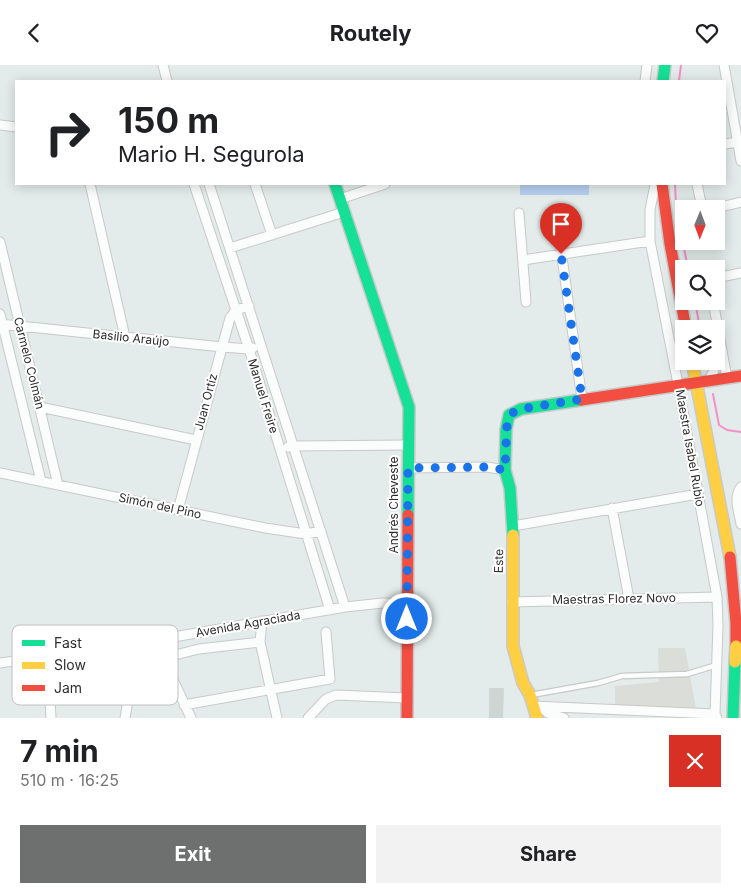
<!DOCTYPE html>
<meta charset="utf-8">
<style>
body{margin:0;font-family:Inter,sans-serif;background:#f2f2f2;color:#202124;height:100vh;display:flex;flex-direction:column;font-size:19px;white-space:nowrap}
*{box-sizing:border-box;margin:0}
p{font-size:16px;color:#757577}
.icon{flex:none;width:28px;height:28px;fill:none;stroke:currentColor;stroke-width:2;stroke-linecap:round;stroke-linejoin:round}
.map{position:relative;height:653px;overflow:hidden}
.panel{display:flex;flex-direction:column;background:#fff;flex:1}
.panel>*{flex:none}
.hud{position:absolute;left:15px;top:15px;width:711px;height:105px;border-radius:0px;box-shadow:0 2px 12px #0003;background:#fff;color:#202124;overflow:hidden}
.needle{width:32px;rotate:181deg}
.buttons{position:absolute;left:675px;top:135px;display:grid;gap:10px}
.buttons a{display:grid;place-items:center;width:50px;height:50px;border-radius:0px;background:#fff;box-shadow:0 2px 12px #0003;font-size:25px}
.pin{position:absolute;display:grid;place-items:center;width:42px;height:42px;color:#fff;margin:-51px -21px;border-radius:50% 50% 50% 0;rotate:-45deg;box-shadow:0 0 5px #0007}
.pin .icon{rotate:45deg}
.me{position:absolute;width:55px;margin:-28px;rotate:0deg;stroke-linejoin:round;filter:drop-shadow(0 0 4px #0008)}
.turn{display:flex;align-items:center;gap:18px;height:105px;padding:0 20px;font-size:22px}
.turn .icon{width:65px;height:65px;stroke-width:2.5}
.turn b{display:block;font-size:35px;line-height:42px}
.round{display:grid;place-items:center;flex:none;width:52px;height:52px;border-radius:0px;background:#f2f2f2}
.overview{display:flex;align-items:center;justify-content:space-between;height:85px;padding:0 20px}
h1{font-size:30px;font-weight:700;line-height:38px}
.button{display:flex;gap:10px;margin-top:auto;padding:10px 20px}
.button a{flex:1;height:58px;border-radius:0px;background:#6d706f;color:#fff;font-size:20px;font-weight:700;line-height:58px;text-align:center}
.button a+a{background:#f2f2f2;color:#202124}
header{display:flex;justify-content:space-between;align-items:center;height:65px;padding:0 20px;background:#fff;font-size:22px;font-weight:700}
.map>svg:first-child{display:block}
.industrial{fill:#dbddd9}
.pitch{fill:#b6cfef}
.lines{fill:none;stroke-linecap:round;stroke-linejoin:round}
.stream{stroke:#f490c7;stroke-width:2}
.building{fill:#ced5d3}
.lane-casing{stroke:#c8c9c8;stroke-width:7}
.street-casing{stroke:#c8c9c8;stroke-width:11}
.fast-casing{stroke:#c8c9c8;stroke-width:14}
.slow-casing{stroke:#c8c9c8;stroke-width:14}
.jam-casing{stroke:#c8c9c8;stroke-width:14}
.lane{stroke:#fbfcfc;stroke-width:4.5}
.street{stroke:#fbfcfc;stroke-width:9}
.fast{stroke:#16e098;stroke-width:11}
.slow{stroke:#ffcf43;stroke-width:11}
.jam{stroke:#f24e42;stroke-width:11}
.slow-bridge-casing{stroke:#c3c6c6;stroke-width:14;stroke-linecap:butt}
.slow-bridge{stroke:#ffcf43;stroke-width:11}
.route{stroke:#1a73e8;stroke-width:9;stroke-dasharray:0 16.2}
.labels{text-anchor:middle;stroke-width:4;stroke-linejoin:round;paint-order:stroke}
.street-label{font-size:12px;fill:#2d2d2d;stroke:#fff}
.key{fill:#fff;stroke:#c0c0c0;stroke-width:1}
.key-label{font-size:14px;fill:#2d2d2d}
</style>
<header><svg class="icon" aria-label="back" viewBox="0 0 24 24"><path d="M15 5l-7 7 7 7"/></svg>Routely<svg class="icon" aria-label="heart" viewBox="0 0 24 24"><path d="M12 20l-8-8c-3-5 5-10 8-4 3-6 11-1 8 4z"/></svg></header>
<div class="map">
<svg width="741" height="653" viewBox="0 0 741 653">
<rect width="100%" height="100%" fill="#e3ecea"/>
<path class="industrial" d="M 658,583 L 685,583 L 696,644 L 615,641 L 615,621 L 659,617 Z"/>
<path class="pitch" d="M 520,119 L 589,119 L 589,130 L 520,130 Z"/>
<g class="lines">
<path class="stream" d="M 679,16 L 681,0
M 675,119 L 676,141 L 688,204
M 695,236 L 700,264
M 707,296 L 709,306
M 713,329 L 719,360 L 727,365 L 741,367"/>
</g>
<path class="building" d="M 489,623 L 504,623 L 503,653 L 489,653 Z"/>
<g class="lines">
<g class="lane-casing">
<path id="lane" d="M 531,630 L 598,618 L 622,611 L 687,609 L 717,600"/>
</g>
<g class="street-casing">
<path id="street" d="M 163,0 L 167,16
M 724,0 L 741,96
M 645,16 L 647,0
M 0,60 L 16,62
M 725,79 L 738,77
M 90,119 L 125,272
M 194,119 L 249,284 L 330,545
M 209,119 L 345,542
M 255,119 L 272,170
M 655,119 L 650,145 L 650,176 L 678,319 L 717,532 L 718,560 L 715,649 L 717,653
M 697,119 L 701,138 L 708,144
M 340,134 L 385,119
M 712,144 L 741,137
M 519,148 L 526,237
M 556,150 L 582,334
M 0,177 L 58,420
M 230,183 L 344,147
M 523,195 L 650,176
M 716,213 L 741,208
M 713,236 L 727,313
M 0,249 L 41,416
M 0,259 L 222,282 L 249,284 L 253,283
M 709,316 L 721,289
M 40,342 L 196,375
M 288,382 L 294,381 L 408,380
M 408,403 L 487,402 L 505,405
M 0,408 L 265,463 L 306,469 L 321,466
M 741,422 C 733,433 739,447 741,459
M 612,443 L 629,534
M 178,445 L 230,253 L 236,245 L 249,241
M 513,461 L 698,429
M 512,537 L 717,532
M 262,556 L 260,577 L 277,653
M 168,573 L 168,604 L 191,653
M 116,581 L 130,623 L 125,653
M 167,592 L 199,584 L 260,577
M 48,596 L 51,653
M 0,598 L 168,573 L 345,542 L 383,538 L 407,539
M 48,600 L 93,593 L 121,595
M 184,640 L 330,614 L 326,567
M 533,641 L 715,649
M 541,642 L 548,648 L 564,653
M 308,653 L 326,634 L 336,630 L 407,633"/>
</g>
<g class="fast-casing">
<path id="fast" d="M 663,16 L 665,0
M 335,119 L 409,342 L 408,450
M 513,470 L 510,423 L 505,405 L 506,365 L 509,350 L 521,344 L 581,335
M 733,653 L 735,597"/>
</g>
<g class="slow-casing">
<path id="slow" d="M 692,296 L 730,492
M 513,470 L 513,581 L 523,618 L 530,630 L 537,653"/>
</g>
<g class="jam-casing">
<path id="jam" d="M 662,119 L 670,179 L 686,264
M 581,335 L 741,311
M 730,492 L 736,558 L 736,581
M 407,653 L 408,450"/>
</g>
<use href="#lane" class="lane"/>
<use href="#street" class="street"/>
<use href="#fast" class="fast"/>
<use href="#slow" class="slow"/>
<use href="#jam" class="jam"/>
<g class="slow-bridge-casing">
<path id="slow-bridge" d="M 735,597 L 736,581"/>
</g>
<use href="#slow-bridge" class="slow-bridge"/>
</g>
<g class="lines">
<path class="route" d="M 407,554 L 408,403 L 487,402 L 505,405 L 507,359 L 512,348 L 521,344 L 582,334 L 561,189"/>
</g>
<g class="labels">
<g class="street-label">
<text transform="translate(131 273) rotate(6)" y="4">Basilio Araújo</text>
<text transform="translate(29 298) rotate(76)" y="4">Carmelo Colmán</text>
<text transform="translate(263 331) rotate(73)" y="4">Manuel Freire</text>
<text transform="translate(206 337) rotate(-75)" y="4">Juan Ortíz</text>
<text transform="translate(690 383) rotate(80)" y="4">Maestra Isabel Rubio</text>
<text transform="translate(394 440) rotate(-90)" y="4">Andrés Cheveste</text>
<text transform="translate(160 441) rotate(12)" y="4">Simón del Pino</text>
<text transform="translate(499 496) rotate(-89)" y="4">Este</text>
<text transform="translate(614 534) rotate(-1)" y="4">Maestras Florez Novo</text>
<text transform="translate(248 559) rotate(-10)" y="4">Avenida Agraciada</text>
</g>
</g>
<rect x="12" y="560" width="166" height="80" rx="8" class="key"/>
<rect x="22" y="575" width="23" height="6" fill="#16e098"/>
<rect x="22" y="597" width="23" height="7" fill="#ffcf43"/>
<rect x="22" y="620" width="23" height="6" fill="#f24e42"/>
<g class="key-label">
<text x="54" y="583">Fast</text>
<text x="54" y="605">Slow</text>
<text x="54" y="628">Jam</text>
</g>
</svg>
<div class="buttons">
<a><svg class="needle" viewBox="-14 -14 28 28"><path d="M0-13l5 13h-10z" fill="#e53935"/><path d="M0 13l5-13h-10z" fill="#757577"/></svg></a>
<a><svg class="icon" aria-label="search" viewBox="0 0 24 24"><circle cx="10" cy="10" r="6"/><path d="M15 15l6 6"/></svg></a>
<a><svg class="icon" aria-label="layers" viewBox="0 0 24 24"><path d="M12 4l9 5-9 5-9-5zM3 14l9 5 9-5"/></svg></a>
</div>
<div class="pin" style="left:561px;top:189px;background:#d93025"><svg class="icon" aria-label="arrive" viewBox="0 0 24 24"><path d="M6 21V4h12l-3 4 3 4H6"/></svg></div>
<svg class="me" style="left:407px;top:554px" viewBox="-20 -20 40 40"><circle r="17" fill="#1a73e8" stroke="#fff" stroke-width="3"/><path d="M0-11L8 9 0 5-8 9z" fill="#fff"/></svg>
<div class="hud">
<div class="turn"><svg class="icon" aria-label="right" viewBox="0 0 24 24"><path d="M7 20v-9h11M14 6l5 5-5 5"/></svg><div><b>150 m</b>Mario H. Segurola</div></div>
</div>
</div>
<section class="panel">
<div class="overview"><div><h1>7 min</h1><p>510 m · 16:25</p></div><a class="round" style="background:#d93025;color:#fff"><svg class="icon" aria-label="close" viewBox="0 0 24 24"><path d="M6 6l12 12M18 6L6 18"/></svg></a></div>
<div class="button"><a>Exit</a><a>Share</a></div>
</section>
